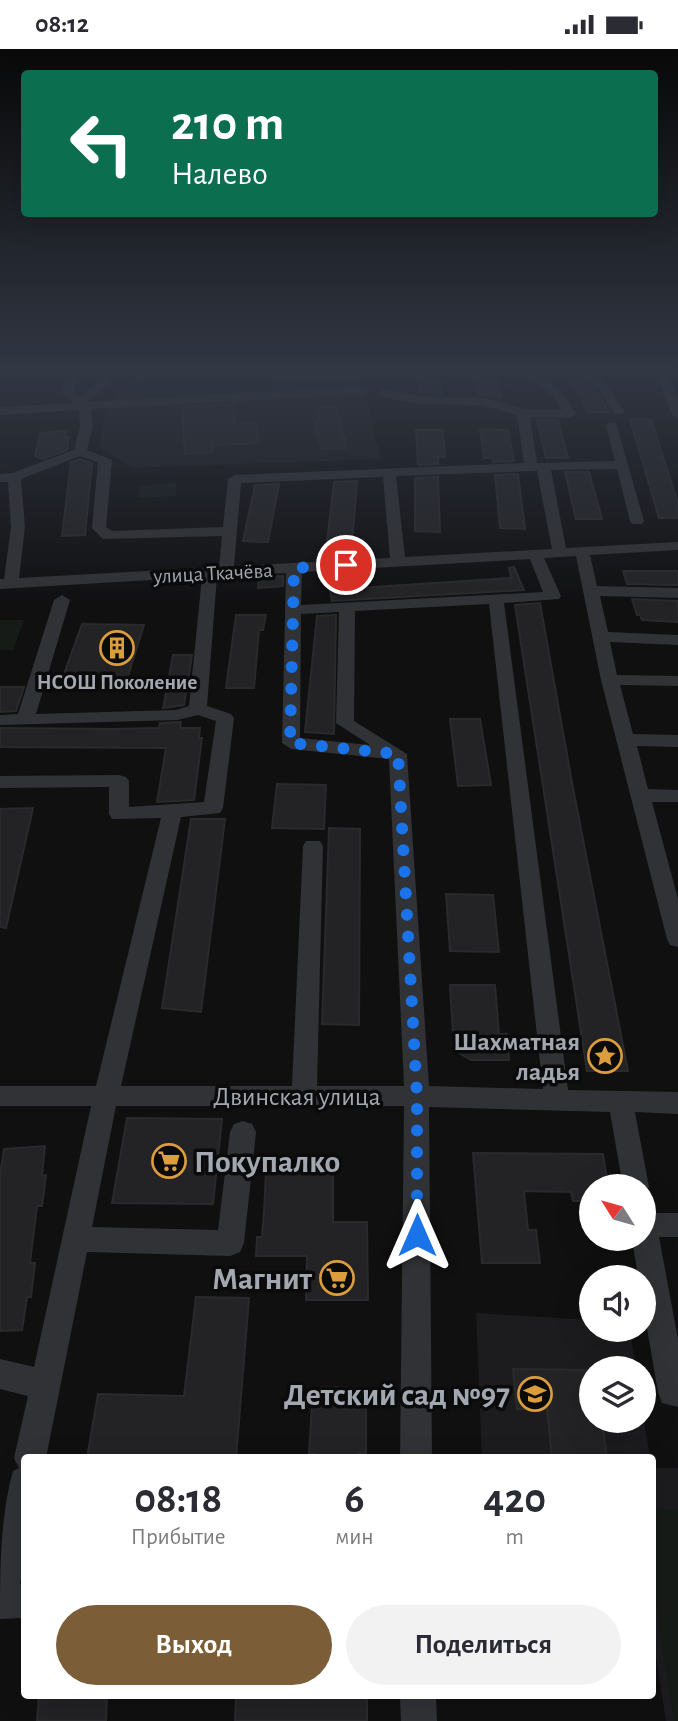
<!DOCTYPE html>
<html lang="ru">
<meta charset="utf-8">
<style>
body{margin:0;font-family:"Alegreya Sans",sans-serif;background:#f2f2f3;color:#2b2b33;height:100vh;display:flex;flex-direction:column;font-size:26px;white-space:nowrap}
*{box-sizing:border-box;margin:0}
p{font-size:23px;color:#7c7c81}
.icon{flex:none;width:38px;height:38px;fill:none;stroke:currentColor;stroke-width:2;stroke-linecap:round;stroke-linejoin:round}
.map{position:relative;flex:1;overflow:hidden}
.panel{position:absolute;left:21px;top:1405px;width:635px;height:245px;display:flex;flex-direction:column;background:#fff;border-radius:7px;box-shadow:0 7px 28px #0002}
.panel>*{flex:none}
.banner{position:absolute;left:21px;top:21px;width:637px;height:147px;border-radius:7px;box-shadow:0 7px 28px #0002;background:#0b6e4f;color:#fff;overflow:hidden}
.needle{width:46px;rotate:307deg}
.controls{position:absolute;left:579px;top:1125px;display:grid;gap:14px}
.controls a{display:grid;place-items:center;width:77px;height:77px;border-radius:50%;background:#fff;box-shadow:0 7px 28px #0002;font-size:35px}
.pin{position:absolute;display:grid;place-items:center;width:60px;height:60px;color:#fff;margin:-30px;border:4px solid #fff;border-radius:50%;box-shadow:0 2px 7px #0007}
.me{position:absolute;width:77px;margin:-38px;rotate:0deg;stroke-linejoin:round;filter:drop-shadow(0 0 5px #0008)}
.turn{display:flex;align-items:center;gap:24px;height:147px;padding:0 35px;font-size:32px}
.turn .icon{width:91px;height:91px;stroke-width:2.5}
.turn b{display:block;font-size:49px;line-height:60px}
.eta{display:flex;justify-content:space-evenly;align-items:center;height:119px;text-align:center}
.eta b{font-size:42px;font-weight:700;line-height:49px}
.action{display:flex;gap:14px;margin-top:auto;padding:14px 35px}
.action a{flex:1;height:80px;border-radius:42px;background:#7b5e38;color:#fff;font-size:28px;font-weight:700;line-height:80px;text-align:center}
.action a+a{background:#f2f2f3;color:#2b2b33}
.status{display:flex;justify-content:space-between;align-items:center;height:49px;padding:0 35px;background:#fff;direction:ltr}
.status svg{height:19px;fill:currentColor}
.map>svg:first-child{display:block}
.built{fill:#1c1c1e}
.green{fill:#171b17}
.building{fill:#232325;stroke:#2a2a2d;stroke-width:2}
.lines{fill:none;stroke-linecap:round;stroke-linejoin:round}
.minor{fill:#313235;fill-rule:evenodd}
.route{stroke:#1a73e8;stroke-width:12;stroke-dasharray:0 21.6}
.labels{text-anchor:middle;stroke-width:7;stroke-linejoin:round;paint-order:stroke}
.far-street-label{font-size:21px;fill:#a2a7b0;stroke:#0b0b0c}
.far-poi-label{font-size:21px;font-weight:bold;fill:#a2a7b0;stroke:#0b0b0c}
.poi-label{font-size:26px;font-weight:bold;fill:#a2a7b0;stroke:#0b0b0c;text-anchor:end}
.street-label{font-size:26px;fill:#a2a7b0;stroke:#0b0b0c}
.near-poi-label{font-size:32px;font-weight:bold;fill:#a2a7b0;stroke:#0b0b0c;text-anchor:end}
</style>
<div class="status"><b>08:12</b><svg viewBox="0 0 49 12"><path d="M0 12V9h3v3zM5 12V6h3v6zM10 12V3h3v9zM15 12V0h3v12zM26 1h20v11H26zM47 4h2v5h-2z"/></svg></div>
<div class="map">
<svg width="678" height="1672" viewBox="0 0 678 1672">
<rect width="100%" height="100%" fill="#101011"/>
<path class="built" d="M 140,321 L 359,321 L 381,410 L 132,419 L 99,398 L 106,357 Z
M 476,1264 L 591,1271 L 592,1281 L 630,1281 L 636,1319 L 592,1320 L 592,1372 L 644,1371 L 650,1409 L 482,1409 Z
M 653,1419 L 678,1419 L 678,1672 L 666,1672 L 653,1589 Z"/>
<path class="green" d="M 269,321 L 273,342 L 143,348 L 144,322 Z
M 177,434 L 176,447 L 138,449 L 139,436 Z
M 0,571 L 24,571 L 13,601 L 0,601 Z
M 653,1460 L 678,1461 L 678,1672 L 674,1672 L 653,1541 Z"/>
<path class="building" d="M 417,321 L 438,321 L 442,345 L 419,344 Z
M 472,321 L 495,321 L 501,348 L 478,345 Z
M 555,321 L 573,321 L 596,342 L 609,363 L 588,363 L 579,343 Z
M 233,355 L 235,375 L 256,374 L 259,394 L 213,396 L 213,403 L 185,405 L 182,358 Z
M 317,358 L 336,358 L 347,399 L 321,400 L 314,372 L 320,371 Z
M 630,370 L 651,370 L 678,454 L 678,469 L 659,469 Z
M 537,371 L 558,371 L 568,409 L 546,409 Z
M 480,380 L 508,381 L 514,412 L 493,413 L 493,409 L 484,409 Z
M 416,381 L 443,381 L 445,408 L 438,408 L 438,415 L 418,416 Z
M 66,382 L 65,388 L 69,388 L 67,401 L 43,410 L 35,407 L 40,384 Z
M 80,410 L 92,414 L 85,486 L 62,487 L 71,413 Z
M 565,423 L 589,423 L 602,470 L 576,470 Z
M 518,425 L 525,480 L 500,479 L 495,426 Z
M 438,428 L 440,483 L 415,482 L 415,429 Z
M 357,432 L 351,508 L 325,510 L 334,433 Z
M 279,435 L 268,493 L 243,492 L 255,436 Z
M 514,518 L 524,541 L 332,552 L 330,541 L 511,529 L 509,519 Z
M 623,522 L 678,522 L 678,536 L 627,535 Z
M 283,527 L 283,537 L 258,539 L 259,528 Z
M 632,550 L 678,552 L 678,573 L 642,571 L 640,566 L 637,566 Z
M 540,554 L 573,739 L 628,1022 L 587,1022 L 515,556 Z
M 236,566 L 266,566 L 263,581 L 259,581 L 254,639 L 226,639 Z
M 336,566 L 334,685 L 305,683 L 317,567 Z
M 82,575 L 144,576 L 128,627 L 64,625 Z
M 173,606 L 192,606 L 184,656 L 163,659 Z
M 0,638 L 24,638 L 16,662 L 0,663 Z
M 450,670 L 480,670 L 491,736 L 458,737 Z
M 181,673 L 180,679 L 200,679 L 199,689 L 202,689 L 194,751 L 157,753 L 166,699 L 0,698 L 0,679 L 112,680 L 159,679 L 160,674 Z
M 277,735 L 326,736 L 324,780 L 272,779 Z
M 33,759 L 6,879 L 0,878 L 0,760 Z
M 191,770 L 225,770 L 201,963 L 162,959 Z
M 329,779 L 360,780 L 359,976 L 322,975 Z
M 446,845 L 493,846 L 499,903 L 450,902 Z
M 450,936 L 495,936 L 499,985 L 507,985 L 509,1011 L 471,1011 L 454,1001 Z
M 127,1069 L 222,1070 L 213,1155 L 112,1154 Z
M 45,1097 L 42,1127 L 46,1126 L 42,1157 L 37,1157 L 30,1214 L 35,1214 L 31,1248 L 27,1248 L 22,1281 L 0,1282 L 0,1126 L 4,1100 Z
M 473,1104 L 603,1105 L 608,1138 L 592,1138 L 592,1152 L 573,1152 L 571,1143 L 524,1142 L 528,1181 L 536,1181 L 540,1214 L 482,1214 Z
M 262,1109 L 333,1109 L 333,1173 L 367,1173 L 368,1251 L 306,1251 L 307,1207 L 256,1207 L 257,1188 L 262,1188 L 264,1163 L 266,1124 L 262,1124 Z
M 196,1248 L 249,1249 L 236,1409 L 87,1409 L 98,1345 L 184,1347 Z
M 513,1320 L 592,1321 L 592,1372 L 602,1372 L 607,1409 L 552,1409 L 547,1360 L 517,1360 Z
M 321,1338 L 361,1339 L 360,1358 L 366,1358 L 366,1404 L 359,1404 L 359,1409 L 316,1409 L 317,1405 L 309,1404 L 312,1356 L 320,1357 Z
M 39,1647 L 107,1647 L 106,1672 L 37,1672 Z
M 236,1647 L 367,1647 L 367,1672 L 235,1672 Z"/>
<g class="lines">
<path class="minor" d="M 63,321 L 75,321 L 75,344 L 80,347 L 96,334 L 97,321 L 109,321 L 108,335 L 87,353 L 364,337 L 370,341 L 364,345 L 91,360 L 93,377 L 87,401 L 112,411 L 106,478 L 112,482 L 223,478 L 228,430 L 235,426 L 524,414 L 517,366 L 481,356 L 418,355 L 379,347 L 377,344 L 383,340 L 418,347 L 482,348 L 524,360 L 562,361 L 553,347 L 519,321 C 546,321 563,344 576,365 L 570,369 L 530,368 L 537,414 L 615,412 L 606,377 L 608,374 L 616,374 L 644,472 L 642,475 L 632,475 L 630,472 L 617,420 L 551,421 L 566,499 L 678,493 L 678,501 L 590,506 L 597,537 L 678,539 L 678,549 L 600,547 L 608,583 L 678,586 L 678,596 L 610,593 L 617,626 L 678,627 L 678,637 L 620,636 L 633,685 L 678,686 L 678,698 L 637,697 L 648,740 L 678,741 L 678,753 L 652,753 L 678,850 L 678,898 L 670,896 L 667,890 L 601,631 L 576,507 L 544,509 L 561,547 L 559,550 L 504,554 L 568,1041 L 678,1043 L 678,1065 L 635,1063 L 649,1138 L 644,1147 L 644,1138 L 623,1138 L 610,1063 L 429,1058 L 432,1409 L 400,1409 L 404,1057 L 116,1057 L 92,1178 L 218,1181 L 230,1083 L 234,1075 L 243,1072 L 252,1075 L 256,1083 L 244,1194 L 240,1203 L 230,1207 L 87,1203 L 46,1409 L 24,1409 L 24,1510 L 20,1535 L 24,1535 L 24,1569 L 0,1570 C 0,1521 0,1468 13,1422 L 19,1419 L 14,1409 L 28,1347 L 0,1340 L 0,1310 L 34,1318 L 91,1057 L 0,1057 L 0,1037 L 96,1037 L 161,769 L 112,770 L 109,765 L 109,738 L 0,739 L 0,727 L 119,726 L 126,728 L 129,732 L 129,758 L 204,753 L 216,672 L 198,666 L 177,671 L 0,676 L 0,666 L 18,665 L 54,551 L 62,546 L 70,551 L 36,665 L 176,661 L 189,657 L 202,528 L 0,540 L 0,530 L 4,530 L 11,478 L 8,433 L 0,433 L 0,425 L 12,424 L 74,401 L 80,377 L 79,361 L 0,366 L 0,358 L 74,354 L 63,345 ZM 80,407 L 98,413 L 92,479 L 103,490 L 222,487 L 219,518 L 19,529 L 25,478 L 21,430 ZM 537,422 L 552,500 L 405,508 L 396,427 ZM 380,428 L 383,428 L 390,509 L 234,517 L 241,434 ZM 530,510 L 543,543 L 301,556 L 302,523 ZM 286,524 L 282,694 L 291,700 L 389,710 L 404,1037 L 317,1037 L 323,797 L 320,792 L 306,792 L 303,797 L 292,1037 L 121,1037 L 181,768 L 220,764 L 223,759 L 234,669 L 231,665 L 207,657 L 217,527 ZM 489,555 L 543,1040 L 429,1037 L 407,705 L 354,672 L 355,562 ZM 339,563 L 336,674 L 370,696 L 300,689 L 301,565 Z
M 576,321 L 589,321 L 606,335 L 624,362 L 622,365 L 614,365 L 598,340 Z
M 654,321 L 666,321 L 678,351 L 678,370 L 672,366 Z
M 644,1164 L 678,1164 L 678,1188 L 659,1188 L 678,1290 L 678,1358 L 662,1354 L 658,1343 L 644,1262 L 644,1228 L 638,1228 L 632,1190 L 644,1190 Z
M 400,1647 L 436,1647 L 437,1672 L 401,1672 Z"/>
</g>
<linearGradient id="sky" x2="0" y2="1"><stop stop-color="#090909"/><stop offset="0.58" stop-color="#313743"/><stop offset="1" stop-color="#313743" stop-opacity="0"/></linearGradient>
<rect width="678" height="555" fill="url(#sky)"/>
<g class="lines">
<path class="route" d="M 346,516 L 294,519 L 290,694 L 398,705 L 417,1047 L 417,1186"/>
</g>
<defs>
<g id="building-ring" transform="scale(1.75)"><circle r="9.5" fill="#0b0b0c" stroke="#dc9d3d" stroke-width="1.5"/><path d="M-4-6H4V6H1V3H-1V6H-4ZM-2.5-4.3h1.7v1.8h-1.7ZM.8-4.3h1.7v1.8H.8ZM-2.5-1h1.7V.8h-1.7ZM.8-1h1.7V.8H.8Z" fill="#dc9d3d"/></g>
<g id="sight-ring" transform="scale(1.75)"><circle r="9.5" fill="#0b0b0c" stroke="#dc9d3d" stroke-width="1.5"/><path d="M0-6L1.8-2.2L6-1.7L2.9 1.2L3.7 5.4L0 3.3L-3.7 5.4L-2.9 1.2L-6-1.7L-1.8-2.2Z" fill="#dc9d3d"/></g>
<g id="supermarket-ring" transform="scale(1.75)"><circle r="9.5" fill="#0b0b0c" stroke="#dc9d3d" stroke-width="1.5"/><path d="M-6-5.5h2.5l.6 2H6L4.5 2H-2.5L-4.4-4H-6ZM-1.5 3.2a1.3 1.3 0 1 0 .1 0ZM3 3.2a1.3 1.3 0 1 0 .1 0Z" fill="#dc9d3d"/></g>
<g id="school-ring" transform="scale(1.75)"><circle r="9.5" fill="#0b0b0c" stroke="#dc9d3d" stroke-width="1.5"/><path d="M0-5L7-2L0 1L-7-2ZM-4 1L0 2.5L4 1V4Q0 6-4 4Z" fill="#dc9d3d"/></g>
</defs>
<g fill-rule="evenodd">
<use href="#building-ring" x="117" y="599"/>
<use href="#sight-ring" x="605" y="1007"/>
<use href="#supermarket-ring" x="169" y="1112"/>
<use href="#supermarket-ring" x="337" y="1229"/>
<use href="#school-ring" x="535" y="1345"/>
</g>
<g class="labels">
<g class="far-street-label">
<text transform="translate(213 524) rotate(-3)" y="7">улица Ткачёва</text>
</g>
<g class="far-poi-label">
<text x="117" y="640">НСОШ Поколение</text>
</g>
<g class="poi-label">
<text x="580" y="1001">Шахматная<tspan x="580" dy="30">ладья</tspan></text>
</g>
<g class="street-label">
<text x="297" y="1056">Двинская улица</text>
</g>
<g class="near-poi-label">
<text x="194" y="1123" text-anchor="start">Покупалко</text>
<text x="312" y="1240">Магнит</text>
<text x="510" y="1356">Детский сад №97</text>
</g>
</g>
</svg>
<div class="controls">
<a><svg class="needle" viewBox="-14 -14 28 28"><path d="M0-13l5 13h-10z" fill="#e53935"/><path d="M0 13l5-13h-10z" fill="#7c7c81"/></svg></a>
<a><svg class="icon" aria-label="sound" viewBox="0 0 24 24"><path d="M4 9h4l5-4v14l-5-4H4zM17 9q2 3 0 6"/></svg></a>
<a><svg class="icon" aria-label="layers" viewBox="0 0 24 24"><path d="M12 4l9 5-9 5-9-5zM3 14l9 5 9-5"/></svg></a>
</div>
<div class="pin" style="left:346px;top:516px;background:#d93025"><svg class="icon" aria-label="arrive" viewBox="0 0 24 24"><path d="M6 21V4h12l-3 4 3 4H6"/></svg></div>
<svg class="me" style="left:417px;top:1186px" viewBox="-20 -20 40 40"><path d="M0-17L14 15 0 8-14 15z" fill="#1a73e8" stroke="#fff" stroke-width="4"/></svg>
<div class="banner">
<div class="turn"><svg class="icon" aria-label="left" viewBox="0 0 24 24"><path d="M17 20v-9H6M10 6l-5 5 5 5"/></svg><div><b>210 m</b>Налево</div></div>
</div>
<section class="panel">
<div class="eta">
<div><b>08:18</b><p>Прибытие</p></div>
<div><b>6</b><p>мин</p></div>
<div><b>420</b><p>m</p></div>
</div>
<div class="action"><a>Выход</a><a>Поделиться</a></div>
</section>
</div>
